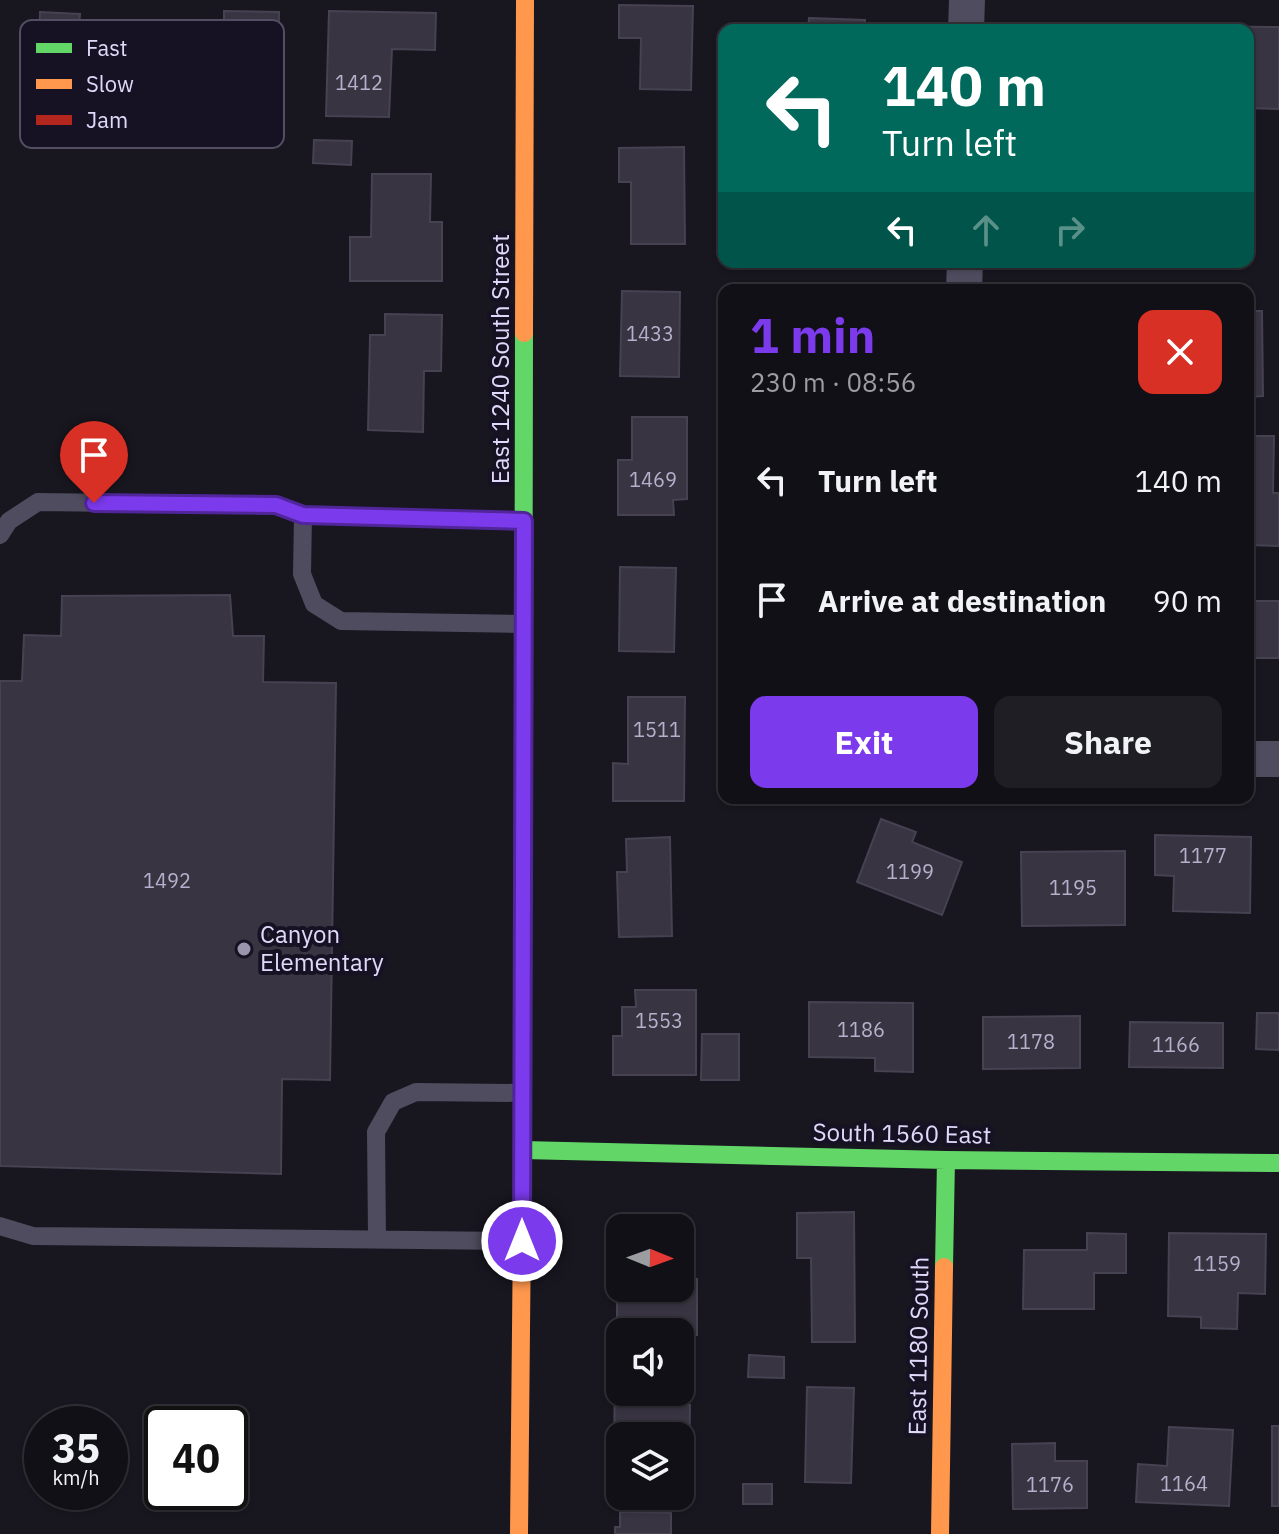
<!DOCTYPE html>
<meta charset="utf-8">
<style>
body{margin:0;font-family:"IBM Plex Sans",sans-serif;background:#1f1e24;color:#f1f3f6;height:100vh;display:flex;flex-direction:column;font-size:30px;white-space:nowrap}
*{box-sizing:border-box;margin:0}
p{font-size:26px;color:#9c9da1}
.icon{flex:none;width:44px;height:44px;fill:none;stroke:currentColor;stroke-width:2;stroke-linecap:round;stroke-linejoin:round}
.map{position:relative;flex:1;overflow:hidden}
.sheet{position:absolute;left:718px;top:284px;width:536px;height:520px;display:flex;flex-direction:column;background:#121017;border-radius:16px;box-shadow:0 2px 6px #0004,0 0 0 2px #313036}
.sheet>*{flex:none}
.banner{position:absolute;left:718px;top:24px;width:536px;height:244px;border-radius:16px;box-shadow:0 2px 6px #0004,0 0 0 2px #313036;background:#00695c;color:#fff;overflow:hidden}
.needle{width:52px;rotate:91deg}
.tools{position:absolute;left:606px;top:1214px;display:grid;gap:16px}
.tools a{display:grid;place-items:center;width:88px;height:88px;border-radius:16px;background:#121017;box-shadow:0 2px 6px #0004,0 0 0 2px #313036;font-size:40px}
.speed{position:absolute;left:24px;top:1406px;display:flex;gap:16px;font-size:40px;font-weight:700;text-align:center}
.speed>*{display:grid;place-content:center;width:104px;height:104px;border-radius:50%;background:#121017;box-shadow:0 2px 6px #0004,0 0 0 2px #313036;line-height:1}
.speed small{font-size:20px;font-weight:400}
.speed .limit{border:4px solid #111;border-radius:12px;background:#fff;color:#111}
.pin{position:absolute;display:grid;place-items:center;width:68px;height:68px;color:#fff;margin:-82px -34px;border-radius:50% 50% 50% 0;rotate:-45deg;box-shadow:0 0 8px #0007}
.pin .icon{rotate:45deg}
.me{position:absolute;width:88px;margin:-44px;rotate:0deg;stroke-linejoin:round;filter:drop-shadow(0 0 6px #0008)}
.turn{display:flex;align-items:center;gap:28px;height:168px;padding:0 32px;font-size:36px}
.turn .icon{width:104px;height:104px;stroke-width:2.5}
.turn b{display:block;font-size:56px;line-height:68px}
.lanes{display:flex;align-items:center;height:76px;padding:0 32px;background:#0003;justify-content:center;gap:40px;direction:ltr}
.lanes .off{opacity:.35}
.round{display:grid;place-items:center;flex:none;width:84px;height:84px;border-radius:16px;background:#1f1e24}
.summary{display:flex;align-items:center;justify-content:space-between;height:136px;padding:0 32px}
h1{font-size:48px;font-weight:700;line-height:60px;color:#7c3aed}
.action{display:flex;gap:16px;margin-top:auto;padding:16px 32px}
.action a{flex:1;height:92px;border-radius:16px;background:#7c3aed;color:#fff;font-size:32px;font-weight:700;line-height:92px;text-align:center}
.action a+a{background:#1f1e24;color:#f1f3f6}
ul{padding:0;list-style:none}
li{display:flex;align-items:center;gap:24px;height:120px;padding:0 32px}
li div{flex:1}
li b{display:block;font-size:30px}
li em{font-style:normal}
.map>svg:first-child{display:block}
.building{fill:#383441;stroke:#464252;stroke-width:2}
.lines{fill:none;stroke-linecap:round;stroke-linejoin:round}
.lane{stroke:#4e4c5e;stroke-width:18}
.street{stroke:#4e4c5e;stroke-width:36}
.fast{stroke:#63d668;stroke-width:18}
.slow{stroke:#ff974d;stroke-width:18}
.jam{stroke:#b3261e;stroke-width:18}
.route-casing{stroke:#51269a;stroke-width:20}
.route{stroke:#7c3aed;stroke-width:14}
.poi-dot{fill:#9a95ad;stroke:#161223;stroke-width:3}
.labels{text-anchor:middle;stroke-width:8;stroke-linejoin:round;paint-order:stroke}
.number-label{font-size:20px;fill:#b6b0cc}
.street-label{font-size:24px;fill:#e0d9fa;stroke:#161223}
.poi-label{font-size:24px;fill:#e0d9fa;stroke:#161223;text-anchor:start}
.key{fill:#161223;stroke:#534e64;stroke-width:2}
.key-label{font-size:22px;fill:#e0d9fa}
</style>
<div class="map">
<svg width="1279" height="1534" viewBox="0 0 1279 1534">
<rect width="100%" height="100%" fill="#18161f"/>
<path class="building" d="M 619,5 L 693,6 L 691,90 L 640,89 L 641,38 L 619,38 Z
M 224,11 L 279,12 L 278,86 L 167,85 L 167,23 L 224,23 Z
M 329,11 L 436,13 L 435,50 L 392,49 L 389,117 L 326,116 Z
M 40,12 L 80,14 L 79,27 L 140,29 L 138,83 L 38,80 Z
M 809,18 L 865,20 L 864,30 L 808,30 Z
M 1186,26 L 1279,27 L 1279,109 L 1248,108 L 1248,30 L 1186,30 Z
M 314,140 L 352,141 L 351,165 L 313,163 Z
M 684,147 L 685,244 L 631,244 L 631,182 L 619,182 L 619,148 Z
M 372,174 L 431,174 L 430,222 L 442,222 L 442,281 L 350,281 L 350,237 L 371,237 Z
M 1052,262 L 1090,262 L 1090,267 L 1052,266 Z
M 882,284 L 882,290 L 802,290 L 802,285 Z
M 622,291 L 680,292 L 679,377 L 620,376 Z
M 1248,311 L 1262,311 L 1263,396 L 1248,397 Z
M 385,314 L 442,315 L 441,371 L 424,371 L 423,432 L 368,430 L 370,335 L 385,335 Z
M 632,417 L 687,417 L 687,499 L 673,500 L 674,515 L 618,515 L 618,460 L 632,460 Z
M 1248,436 L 1274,436 L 1273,493 L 1279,493 L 1279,546 L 1248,545 Z
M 620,567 L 676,568 L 674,652 L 619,651 Z
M 230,595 L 233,636 L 264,636 L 263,682 L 336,683 L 330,1080 L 282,1079 L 281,1174 L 0,1166 L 0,681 L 22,681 L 24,635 L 61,636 L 62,596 Z
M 1248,601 L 1279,601 L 1279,658 L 1248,658 Z
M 628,697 L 685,697 L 684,801 L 613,801 L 613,763 L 628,764 Z
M 881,819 L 916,832 L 912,842 L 962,862 L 942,915 L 857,882 Z
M 1155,835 L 1251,837 L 1250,913 L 1173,911 L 1174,876 L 1155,875 Z
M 670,837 L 672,936 L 619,937 L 617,872 L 627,872 L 626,839 Z
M 1125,851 L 1125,925 L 1022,926 L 1021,852 Z
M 635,990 L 696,990 L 696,1075 L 613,1075 L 613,1036 L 622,1036 L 622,1007 L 636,1007 Z
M 809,1002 L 913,1003 L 913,1072 L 875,1071 L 875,1058 L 809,1057 Z
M 1257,1013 L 1279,1013 L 1279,1050 L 1256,1049 Z
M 1080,1016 L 1080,1068 L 983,1069 L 983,1017 Z
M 1130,1022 L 1223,1023 L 1223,1068 L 1129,1067 Z
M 702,1034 L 739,1034 L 739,1080 L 701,1080 Z
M 854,1212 L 855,1342 L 812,1342 L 811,1258 L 797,1258 L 797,1213 Z
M 678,1222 L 678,1228 L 620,1228 L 620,1288 L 680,1288 L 680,1279 L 697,1279 L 697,1335 L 680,1335 L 680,1332 L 620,1332 L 620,1335 L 617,1335 L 617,1223 Z
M 1087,1233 L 1126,1234 L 1126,1273 L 1094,1273 L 1094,1309 L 1023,1309 L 1024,1250 L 1087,1250 Z
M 1169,1233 L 1266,1234 L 1265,1294 L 1238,1293 L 1237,1329 L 1201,1328 L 1201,1317 L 1168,1316 Z
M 749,1355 L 784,1357 L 784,1378 L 748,1377 Z
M 615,1364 L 620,1364 L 620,1392 L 671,1392 L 672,1404 L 690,1405 L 689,1461 L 680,1461 L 680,1436 L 620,1436 L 620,1459 L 614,1459 Z
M 807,1387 L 854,1388 L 851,1483 L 805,1482 Z
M 1272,1426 L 1279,1426 L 1279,1506 L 1272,1506 Z
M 1169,1427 L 1233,1430 L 1229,1506 L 1136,1502 L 1138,1464 L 1167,1466 Z
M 1055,1443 L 1055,1461 L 1087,1461 L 1087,1508 L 1013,1509 L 1012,1444 Z
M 743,1484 L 772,1484 L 772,1504 L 743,1504 Z
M 620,1512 L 671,1513 L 671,1534 L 615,1534 L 615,1527 L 620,1527 Z"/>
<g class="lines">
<path class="lane" d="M 0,535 L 9,521 L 38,502 L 276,505 L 303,515
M 524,624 L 341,621 L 314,604 L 302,574 L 303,515 L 524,521
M 0,1226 L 33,1236 L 522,1241
M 377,1238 L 376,1132 L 393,1102 L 416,1092 L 523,1093"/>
<path class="street" d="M 966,30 L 967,0
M 964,290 L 965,262
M 1248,759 L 1279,759"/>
<path class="fast" d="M 523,910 L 524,333
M 523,1150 L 946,1160 L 1279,1163
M 944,1267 L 946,1160"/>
<path class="slow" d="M 524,333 L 525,0
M 519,1534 L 522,1227
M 940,1534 L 944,1267"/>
<path class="jam" d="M 522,1227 L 523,910"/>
</g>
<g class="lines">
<g class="route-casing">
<path id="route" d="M 94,503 L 276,505 L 303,515 L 524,521 L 522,1241"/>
</g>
<use href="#route" class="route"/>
</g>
<circle class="poi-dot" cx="244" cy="949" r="8"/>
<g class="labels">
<g class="number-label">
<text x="359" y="90">1412</text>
<text x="650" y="341">1433</text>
<text x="653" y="487">1469</text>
<text x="657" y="737">1511</text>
<text x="1203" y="863">1177</text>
<text x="910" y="879">1199</text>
<text x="167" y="888">1492</text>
<text x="1073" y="895">1195</text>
<text x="659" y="1028">1553</text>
<text x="861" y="1037">1186</text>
<text x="1031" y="1049">1178</text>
<text x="1176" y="1052">1166</text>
<text x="1217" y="1271">1159</text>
<text x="1184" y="1491">1164</text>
<text x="1050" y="1492">1176</text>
</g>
<g class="street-label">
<text transform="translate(501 359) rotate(-90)" y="8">East 1240 South Street</text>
<text transform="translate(902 1134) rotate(1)" y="8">South 1560 East</text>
<text transform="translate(919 1346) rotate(-89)" y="8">East 1180 South</text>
</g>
<g class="poi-label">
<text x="260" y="943">Canyon<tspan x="260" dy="28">Elementary</tspan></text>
</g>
</g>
<rect x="20" y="20" width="264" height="128" rx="12" class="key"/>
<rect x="36" y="43" width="36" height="10" fill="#63d668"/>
<rect x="36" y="79" width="36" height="10" fill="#ff974d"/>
<rect x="36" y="115" width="36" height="10" fill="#b3261e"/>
<g class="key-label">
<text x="86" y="56">Fast</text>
<text x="86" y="92">Slow</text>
<text x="86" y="128">Jam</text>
</g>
</svg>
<div class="tools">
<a><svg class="needle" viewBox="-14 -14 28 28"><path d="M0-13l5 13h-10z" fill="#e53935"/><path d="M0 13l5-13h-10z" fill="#9c9da1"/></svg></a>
<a><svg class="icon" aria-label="sound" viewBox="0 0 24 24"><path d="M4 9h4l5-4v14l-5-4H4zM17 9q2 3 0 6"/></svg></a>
<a><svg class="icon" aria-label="layers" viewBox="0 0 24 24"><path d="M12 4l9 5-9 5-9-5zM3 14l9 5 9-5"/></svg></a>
</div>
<div class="speed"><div>35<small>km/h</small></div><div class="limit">40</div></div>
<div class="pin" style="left:94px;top:503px;background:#d93025"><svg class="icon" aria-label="arrive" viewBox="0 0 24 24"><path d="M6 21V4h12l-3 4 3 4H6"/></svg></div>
<svg class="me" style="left:522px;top:1241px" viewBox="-20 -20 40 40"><circle r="17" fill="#7c3aed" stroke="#fff" stroke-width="3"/><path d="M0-11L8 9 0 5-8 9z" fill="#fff"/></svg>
<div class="banner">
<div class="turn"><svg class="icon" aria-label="left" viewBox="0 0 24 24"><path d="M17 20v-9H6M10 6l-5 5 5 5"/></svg><div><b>140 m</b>Turn left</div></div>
<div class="lanes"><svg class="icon" aria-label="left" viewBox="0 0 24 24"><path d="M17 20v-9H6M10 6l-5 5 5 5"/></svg><svg class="icon off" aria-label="ahead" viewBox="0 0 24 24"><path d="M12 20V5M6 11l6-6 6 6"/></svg><svg class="icon off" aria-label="right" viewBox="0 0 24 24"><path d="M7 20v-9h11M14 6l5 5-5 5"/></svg></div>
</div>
<section class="sheet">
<div class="summary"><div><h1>1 min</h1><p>230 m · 08:56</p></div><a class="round" style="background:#d93025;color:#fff"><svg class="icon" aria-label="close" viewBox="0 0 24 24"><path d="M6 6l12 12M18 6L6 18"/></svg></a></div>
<ul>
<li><svg class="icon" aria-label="left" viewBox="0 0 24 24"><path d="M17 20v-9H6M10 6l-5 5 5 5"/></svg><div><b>Turn left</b></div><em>140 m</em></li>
<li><svg class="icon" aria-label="arrive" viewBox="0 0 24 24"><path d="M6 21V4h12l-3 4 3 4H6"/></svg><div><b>Arrive at destination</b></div><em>90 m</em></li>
</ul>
<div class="action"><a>Exit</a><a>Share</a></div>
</section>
</div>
